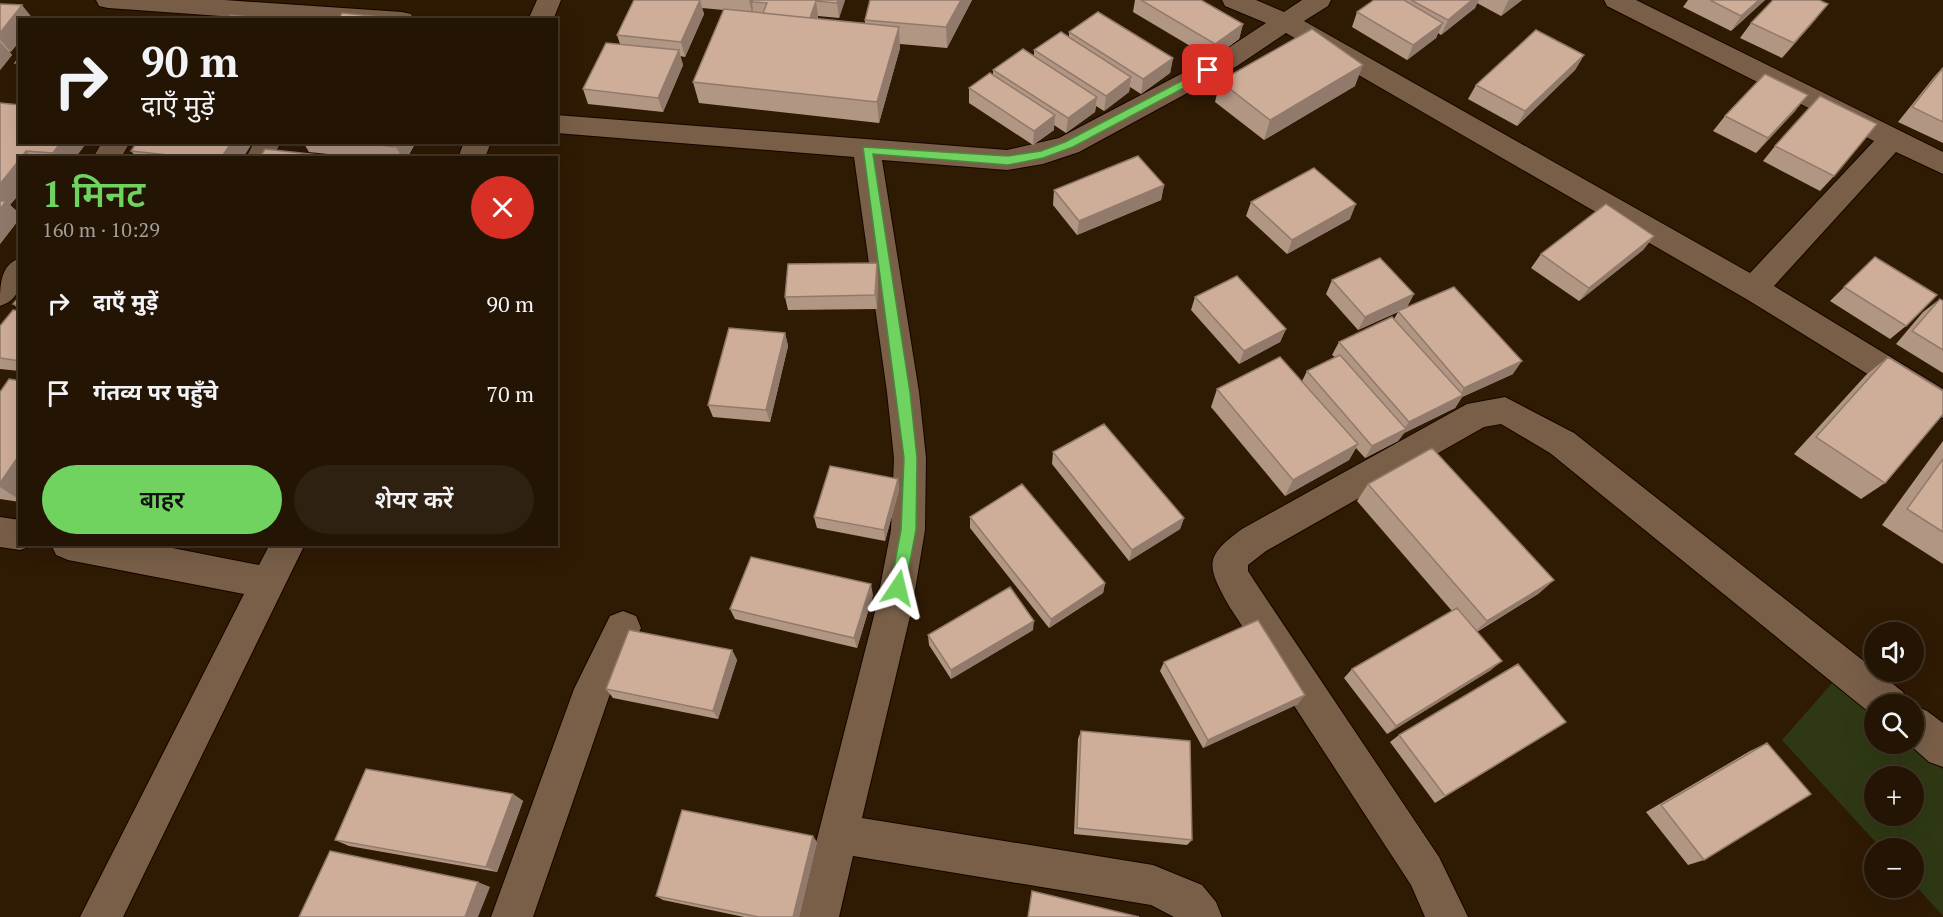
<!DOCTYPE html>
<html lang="hi">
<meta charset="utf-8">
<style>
body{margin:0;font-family:"PT Serif","Noto Sans Devanagari",serif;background:#2f2112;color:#f1f3f6;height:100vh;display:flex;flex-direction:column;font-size:22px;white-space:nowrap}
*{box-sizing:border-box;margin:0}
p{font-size:20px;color:#a39e9a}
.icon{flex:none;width:33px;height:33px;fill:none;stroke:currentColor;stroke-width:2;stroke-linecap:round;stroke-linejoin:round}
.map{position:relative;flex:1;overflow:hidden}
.drawer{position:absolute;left:18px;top:156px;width:540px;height:390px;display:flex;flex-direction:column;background:#231403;border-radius:0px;box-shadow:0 6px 24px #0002,0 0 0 2px #403325}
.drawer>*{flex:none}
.guide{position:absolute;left:18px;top:18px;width:540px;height:126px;border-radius:0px;box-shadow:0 6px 24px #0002,0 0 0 2px #403325;background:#231403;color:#f1f3f6;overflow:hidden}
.tools{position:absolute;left:1864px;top:622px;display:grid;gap:12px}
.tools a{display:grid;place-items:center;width:60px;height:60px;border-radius:50%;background:#231403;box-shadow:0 6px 24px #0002,0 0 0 2px #403325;font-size:30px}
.pin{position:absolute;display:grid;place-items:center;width:51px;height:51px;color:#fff;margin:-26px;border-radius:12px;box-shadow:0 3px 9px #0006}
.me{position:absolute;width:66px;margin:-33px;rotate:10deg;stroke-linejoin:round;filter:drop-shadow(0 0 4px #0008)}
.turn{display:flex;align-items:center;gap:21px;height:126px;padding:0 24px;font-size:27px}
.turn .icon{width:78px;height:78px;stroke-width:2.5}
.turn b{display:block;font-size:42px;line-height:51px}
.round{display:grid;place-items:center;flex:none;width:63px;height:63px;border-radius:32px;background:#2f2112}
.summary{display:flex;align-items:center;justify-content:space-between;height:102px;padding:0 24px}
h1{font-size:36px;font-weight:600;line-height:45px;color:#70d35f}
.action{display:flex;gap:12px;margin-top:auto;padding:12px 24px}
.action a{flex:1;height:69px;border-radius:36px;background:#70d35f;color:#111;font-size:24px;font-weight:600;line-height:69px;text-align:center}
.action a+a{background:#2f2112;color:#f1f3f6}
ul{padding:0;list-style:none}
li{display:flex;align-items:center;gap:18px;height:90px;padding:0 24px}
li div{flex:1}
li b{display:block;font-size:22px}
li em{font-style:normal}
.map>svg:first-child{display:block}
.green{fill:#2e3914;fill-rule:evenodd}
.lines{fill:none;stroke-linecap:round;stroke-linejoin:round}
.minor-casing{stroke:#160400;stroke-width:2}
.minor{fill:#795f48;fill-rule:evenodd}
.wall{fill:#b29684}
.shaded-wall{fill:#917a6b}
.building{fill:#cfae99;stroke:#917a6b;stroke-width:1.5}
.route{fill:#70d35f;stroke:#49893e;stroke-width:1.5}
</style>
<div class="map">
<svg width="1943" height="917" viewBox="0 0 1943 917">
<rect width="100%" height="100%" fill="#2f1a04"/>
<path class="green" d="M 1834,681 L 1875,714 L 1875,744 L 1912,744 L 1943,769 L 1943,916 L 1914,884 L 1914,849 L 1882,849 L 1782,740 ZM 1875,777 L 1914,777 L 1914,816 L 1875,816 Z"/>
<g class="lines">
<g class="minor-casing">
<path id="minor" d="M 96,0 L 224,0 L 402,12 L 411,14 L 414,20 L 278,20 L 108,8 L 99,6 Z
M 537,0 L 561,0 L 553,20 L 528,20 Z
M 1222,0 L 1256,0 L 1284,12 L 1302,0 L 1331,0 L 1328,6 L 1304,21 L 1750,273 L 1874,141 L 1607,6 L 1604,0 L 1636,0 L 1943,152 L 1943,174 L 1896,152 L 1774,286 L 1943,389 L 1943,418 L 1932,414 L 1748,300 L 1286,33 L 1237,66 L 1079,152 L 1043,164 L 1007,170 L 882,160 L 919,392 L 926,458 L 925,530 L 912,608 L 862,818 L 1153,865 L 1202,885 L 1216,902 L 1222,917 L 1174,917 L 1151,905 L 853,856 L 839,917 L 797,917 L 876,608 L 891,530 L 894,458 L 887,392 L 854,157 L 556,133 L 556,115 L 1007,150 L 1059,138 L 1219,54 L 1266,23 L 1225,6 Z
M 102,142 L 130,142 L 121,158 L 93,158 Z
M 254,142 L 281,142 L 273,158 L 246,158 Z
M 464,142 L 491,142 L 485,158 L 458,158 Z
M 20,258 C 20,279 24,298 0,306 C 0,285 0,265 20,258 Z
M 1505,397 L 1574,433 L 1903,692 L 1909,705 L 1875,705 L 1875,717 L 1550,453 L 1501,424 L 1484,427 L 1266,551 L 1248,565 L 1248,571 L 1255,582 L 1439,857 L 1468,917 L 1425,917 L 1411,885 L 1229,606 C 1207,566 1203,557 1242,529 L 1467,404 Z
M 0,517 L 20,520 L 20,544 L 32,546 L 20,550 L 0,547 Z
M 51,544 L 152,544 L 259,565 L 270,544 L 305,544 L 123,917 L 80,917 L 244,594 L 68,560 L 56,555 Z
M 623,611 L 636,616 L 641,628 L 610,694 L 533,917 L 491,917 L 574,689 L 610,616 Z
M 1914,705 L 1927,711 L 1943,723 L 1943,767 L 1929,762 L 1909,744 L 1914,744 Z"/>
</g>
<use href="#minor" class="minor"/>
</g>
<path class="wall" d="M 634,0 L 845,0 L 839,18 L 818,16 L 818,19 L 865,23 L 865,20 L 870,0 L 972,0 L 947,48 L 900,44 L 900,48 L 879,123 L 699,103 L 693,82 L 724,10 L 702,8 L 704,14 L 685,57 L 680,56 L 683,65 L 663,112 L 588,104 L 583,89 L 620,44 L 617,35 Z
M 1135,0 L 1201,0 L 1243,24 L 1239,39 L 1212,59 L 1133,12 Z
M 1374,0 L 1522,0 L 1501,16 L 1477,3 L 1475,8 L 1441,35 L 1438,33 L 1436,38 L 1407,60 L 1352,27 L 1357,12 Z
M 1688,0 L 1765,0 L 1731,31 L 1683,7 Z
M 0,4 L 11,52 L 9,51 L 12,55 L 0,70 Z
M 1816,19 L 1782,58 L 1740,38 L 1751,23 Z
M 1069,32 L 1173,58 L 1170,73 L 1141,94 L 1130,87 L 1129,92 L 1104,111 L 1096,106 L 1095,112 L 1066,133 L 1054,125 L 1054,130 L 1033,145 L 969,103 L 969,88 L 993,75 L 993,70 L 1034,56 L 1034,50 L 1069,38 Z
M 1584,55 L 1575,70 L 1517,126 L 1468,99 L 1476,85 Z
M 1943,67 L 1943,143 L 1898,122 L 1934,77 Z
M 1220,81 L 1355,86 L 1264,140 L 1215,102 Z
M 0,103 L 20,142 L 87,142 L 75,158 L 20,158 L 20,193 L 10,205 L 20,214 L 20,218 L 0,244 Z
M 1796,110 L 1756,153 L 1713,131 L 1725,116 Z
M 303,142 L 416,142 L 407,158 L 366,158 L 309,152 Z
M 1775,146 L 1834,176 L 1820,191 L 1763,161 Z
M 131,151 L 243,158 L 137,158 Z
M 1164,185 L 1161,200 L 1077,235 L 1053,205 L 1054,190 Z
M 1251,202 L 1350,219 L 1287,254 L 1246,216 Z
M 1654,236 L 1643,250 L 1579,301 L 1531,268 L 1541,254 Z
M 1875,257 L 1906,326 L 1890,339 L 1830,301 Z
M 878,276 L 877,309 L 788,310 L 785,297 Z
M 1332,280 L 1414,294 L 1407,307 L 1513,374 L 1462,397 L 1455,408 L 1404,433 L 1398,441 L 1365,458 L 1356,448 L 1349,460 L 1285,496 L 1211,407 L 1217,389 L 1302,381 L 1307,371 L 1335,357 L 1332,355 L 1339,342 L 1394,319 L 1398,312 L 1358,330 L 1326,294 Z
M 20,296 L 20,310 L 13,304 Z
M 1195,297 L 1286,329 L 1280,342 L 1239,364 L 1191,310 Z
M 1940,299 L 1943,301 L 1943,373 L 1896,344 L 1923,312 Z
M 20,311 L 20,371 L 0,369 L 0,326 Z
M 785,333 L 788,346 L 770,422 L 713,417 L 708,405 Z
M 1888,357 L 1885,483 L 1861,499 L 1794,454 L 1866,375 Z
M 20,381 L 20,502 L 0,499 L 0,392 Z
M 1943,441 L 1943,564 L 1882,525 Z
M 1053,452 L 1184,518 L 1180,529 L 1129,561 L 1052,464 Z
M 898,479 L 899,490 L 885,541 L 817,528 L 814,517 Z
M 1368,484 L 1554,580 L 1538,594 L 1477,632 L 1491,670 L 1387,734 L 1344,678 L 1352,669 L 1452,611 L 1357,501 Z
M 970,517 L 1105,583 L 1103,593 L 1049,628 L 970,528 Z
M 873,595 L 857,648 L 735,619 L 730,609 Z
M 1033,630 L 951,679 L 929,645 L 928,635 Z
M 732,650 L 737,660 L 718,719 L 613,698 L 606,689 Z
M 1164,662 L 1298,704 L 1203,748 L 1160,671 Z
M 1566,722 L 1435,803 L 1390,742 L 1399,735 Z
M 1081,731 L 1192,840 L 1187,845 L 1074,834 L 1078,739 Z
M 1767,743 L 1704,860 L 1688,865 L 1646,812 L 1750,751 Z
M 513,794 L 523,801 L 497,872 L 349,846 L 335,840 Z
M 817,842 L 799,917 L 744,917 L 663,900 L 656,896 Z"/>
<path class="shaded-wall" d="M 700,0 L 704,14 L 685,57 L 681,42 Z
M 749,0 L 757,0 L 752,2 L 753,9 L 752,13 Z
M 838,0 L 845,0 L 839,18 L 837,3 Z
M 961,0 L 972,0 L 947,48 L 946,27 Z
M 1472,0 L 1479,0 L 1475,8 L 1441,35 L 1448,20 Z
M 1509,0 L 1522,0 L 1501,16 L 1508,1 Z
M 1759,0 L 1765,0 L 1731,31 L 1741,16 Z
M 816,1 L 818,16 L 812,33 L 810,18 Z
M 1828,4 L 1816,19 L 1782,58 L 1794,43 Z
M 22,5 L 34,20 L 20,20 L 20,41 L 11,52 L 0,40 L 0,33 Z
M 1443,23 L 1436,38 L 1407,60 L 1413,45 Z
M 1243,24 L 1239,39 L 1212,59 L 1215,44 Z
M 899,27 L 900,48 L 879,123 L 877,102 Z
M 0,42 L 12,55 L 0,70 Z
M 679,50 L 683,65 L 663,112 L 658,98 Z
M 1584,55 L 1575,70 L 1517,126 L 1525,111 Z
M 1173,58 L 1170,73 L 1141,94 L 1143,79 Z
M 1363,65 L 1355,86 L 1264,140 L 1270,120 Z
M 1131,77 L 1129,92 L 1104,111 L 1106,96 Z
M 1808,95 L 1796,110 L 1756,153 L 1768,138 Z
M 1097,97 L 1095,112 L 1066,133 L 1068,118 Z
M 1055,115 L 1054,130 L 1033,145 L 1034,131 Z
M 61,142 L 87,142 L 75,158 L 57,158 L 53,153 Z
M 232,142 L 253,142 L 243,158 L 221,158 Z
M 399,142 L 416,142 L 407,158 L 402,158 L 396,147 Z
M 26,151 L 32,158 L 21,158 Z
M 20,159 L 20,193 L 10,205 L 20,214 L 20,218 L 0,244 L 0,184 Z
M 1164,185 L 1161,200 L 1077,235 L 1079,221 Z
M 1356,204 L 1350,219 L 1287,254 L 1292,240 Z
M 1654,236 L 1643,250 L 1579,301 L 1589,288 Z
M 877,263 L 878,276 L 877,309 L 875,295 Z
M 1414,294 L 1407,307 L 1358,330 L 1365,317 Z
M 1286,329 L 1280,342 L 1239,364 L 1244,351 Z
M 785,333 L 788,346 L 770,422 L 766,410 Z
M 1522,361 L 1513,374 L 1462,397 L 1455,408 L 1404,433 L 1398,441 L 1365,458 L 1372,446 L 1403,430 L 1409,422 L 1457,399 L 1464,388 Z
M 1358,444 L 1349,460 L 1285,496 L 1293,480 Z
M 20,454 L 20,500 L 0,487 L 0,483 Z
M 898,479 L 899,490 L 885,541 L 884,530 Z
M 1184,518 L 1180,529 L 1129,561 L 1132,550 Z
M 1554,580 L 1538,594 L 1472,634 L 1487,621 Z
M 1105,583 L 1103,593 L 1049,628 L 1051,619 Z
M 871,584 L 873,595 L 857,648 L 854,638 Z
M 1034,621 L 1033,630 L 951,679 L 951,670 Z
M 732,650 L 737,660 L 718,719 L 713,711 Z
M 1502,661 L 1491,670 L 1387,734 L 1396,726 Z
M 1305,695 L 1298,704 L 1203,748 L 1208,740 Z
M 513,794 L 523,801 L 497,872 L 486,867 Z
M 813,836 L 817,842 L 799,917 L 793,917 Z
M 478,882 L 490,887 L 478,917 L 465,917 Z"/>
<path class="building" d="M 634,0 L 700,0 L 681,42 L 617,35 Z
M 753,0 L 838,0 L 837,3 L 816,1 L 810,18 L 763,13 L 767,3 L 752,2 Z
M 870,0 L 961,0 L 946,27 L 865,20 Z
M 1141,0 L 1201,0 L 1243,24 L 1215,44 Z
M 1374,0 L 1404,0 L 1443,23 L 1413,45 L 1357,12 Z
M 1411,0 L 1472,0 L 1448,20 Z
M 1710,0 L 1759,0 L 1741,16 Z
M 1773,0 L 1819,0 L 1828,4 L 1794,43 L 1751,23 Z
M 0,4 L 22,5 L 0,33 Z
M 724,9 L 899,27 L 877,102 L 693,82 Z
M 1098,12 L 1173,58 L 1143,79 L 1069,32 Z
M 342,13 L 411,20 L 338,20 Z
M 230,15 L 276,20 L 227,20 Z
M 48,17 L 96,17 L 95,20 L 46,20 Z
M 112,18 L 148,20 L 111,20 Z
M 1312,29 L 1363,65 L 1270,120 L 1220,81 Z
M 1536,30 L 1584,55 L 1525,111 L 1476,85 Z
M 1061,32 L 1131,77 L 1106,96 L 1034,50 Z
M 606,43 L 679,50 L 658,98 L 583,89 Z
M 1023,49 L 1097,97 L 1068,118 L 993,70 Z
M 20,56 L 20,63 L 15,63 Z
M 1943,68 L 1943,122 L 1912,107 Z
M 990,73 L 1055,115 L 1034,131 L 969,88 Z
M 1765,74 L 1808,95 L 1768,138 L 1725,116 Z
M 1820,96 L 1877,124 L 1834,176 L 1775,146 Z
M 0,103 L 20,105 L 20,142 L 61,142 L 53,153 L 26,151 L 21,158 L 20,158 L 20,159 L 0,184 Z
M 137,142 L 232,142 L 221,158 L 196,158 L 131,151 Z
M 352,142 L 399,142 L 396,147 Z
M 265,149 L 346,158 L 259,158 Z
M 1138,156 L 1164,185 L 1079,221 L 1054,190 Z
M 1314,168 L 1356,204 L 1292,240 L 1251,202 Z
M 0,201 L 6,201 L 0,209 Z
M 1606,204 L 1654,236 L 1589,288 L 1541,254 Z
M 1875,257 L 1937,295 L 1906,326 L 1844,287 Z
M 1380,258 L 1414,294 L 1365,317 L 1332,280 Z
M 877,263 L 875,295 L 785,297 L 788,264 Z
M 1237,276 L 1286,329 L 1244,351 L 1195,297 Z
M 1454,287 L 1522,361 L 1464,388 L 1398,311 Z
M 20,296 L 20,305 L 13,304 Z
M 1940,299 L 1943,301 L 1943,350 L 1912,331 Z
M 13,310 L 20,311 L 20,361 L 0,358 L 0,326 Z
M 1392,317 L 1463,395 L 1409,422 L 1339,342 Z
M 729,328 L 785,333 L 766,410 L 708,405 Z
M 1340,355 L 1406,429 L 1372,446 L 1307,371 Z
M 1280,357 L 1358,444 L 1293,480 L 1217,389 Z
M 1888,357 L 1943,391 L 1943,414 L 1885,483 L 1816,437 Z
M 9,379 L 20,381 L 20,454 L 0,483 L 0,392 Z
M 1104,424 L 1184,518 L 1132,550 L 1053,452 Z
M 1432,448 L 1554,580 L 1487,621 L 1368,484 Z
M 1943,459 L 1943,532 L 1907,509 Z
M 830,466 L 898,479 L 884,530 L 814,517 Z
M 1022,484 L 1105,583 L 1051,619 L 970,517 Z
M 751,557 L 871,584 L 854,638 L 730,609 Z
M 1010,587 L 1034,621 L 951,670 L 928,635 Z
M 1457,608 L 1502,661 L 1396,726 L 1352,669 Z
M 1258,620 L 1305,695 L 1208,740 L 1164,662 Z
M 629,630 L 732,650 L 713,711 L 606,689 Z
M 1518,664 L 1566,722 L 1445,796 L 1399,735 Z
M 1081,731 L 1190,741 L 1192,840 L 1077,828 Z
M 1767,743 L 1811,794 L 1704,860 L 1661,805 Z
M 366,769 L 513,794 L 486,867 L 335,840 Z
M 682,810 L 813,836 L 793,917 L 759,917 L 656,896 Z
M 330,851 L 478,882 L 465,917 L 299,917 Z
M 1032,891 L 1139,917 L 1028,917 Z"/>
<path class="route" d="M 1208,67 L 1213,70 L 1212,73 L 1073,147 L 1043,158 L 1008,165 L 873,154 L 910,392 L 917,458 L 916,530 L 905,588 L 903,593 L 893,593 L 890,588 L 901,530 L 904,458 L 863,147 L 1008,156 L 1041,151 L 1065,142 Z"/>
</svg>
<div class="tools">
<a><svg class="icon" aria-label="sound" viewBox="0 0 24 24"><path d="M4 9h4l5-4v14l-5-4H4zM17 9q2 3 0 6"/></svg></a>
<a><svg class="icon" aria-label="search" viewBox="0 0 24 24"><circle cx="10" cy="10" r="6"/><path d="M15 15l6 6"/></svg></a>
<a>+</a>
<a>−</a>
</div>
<div class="pin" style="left:1208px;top:70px;background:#d93025"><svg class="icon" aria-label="arrive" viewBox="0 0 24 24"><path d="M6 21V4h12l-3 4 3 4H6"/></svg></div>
<svg class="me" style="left:898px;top:588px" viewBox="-20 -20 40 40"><path d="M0-17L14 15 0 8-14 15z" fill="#70d35f" stroke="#fff" stroke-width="4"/></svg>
<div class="guide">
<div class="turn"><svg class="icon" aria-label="right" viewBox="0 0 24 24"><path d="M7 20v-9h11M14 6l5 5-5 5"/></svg><div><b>90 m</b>दाएँ मुड़ें</div></div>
</div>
<section class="drawer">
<div class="summary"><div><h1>1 मिनट</h1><p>160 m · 10:29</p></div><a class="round" style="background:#d93025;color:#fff"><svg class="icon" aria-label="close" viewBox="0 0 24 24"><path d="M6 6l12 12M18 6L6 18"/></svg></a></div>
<ul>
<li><svg class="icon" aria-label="right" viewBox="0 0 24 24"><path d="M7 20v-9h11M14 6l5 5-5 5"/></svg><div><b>दाएँ मुड़ें</b></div><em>90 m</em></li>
<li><svg class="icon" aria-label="arrive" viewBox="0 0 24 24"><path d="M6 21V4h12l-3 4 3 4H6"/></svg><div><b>गंतव्य पर पहुँचे</b></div><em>70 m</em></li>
</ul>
<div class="action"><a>बाहर</a><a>शेयर करें</a></div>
</section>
</div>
